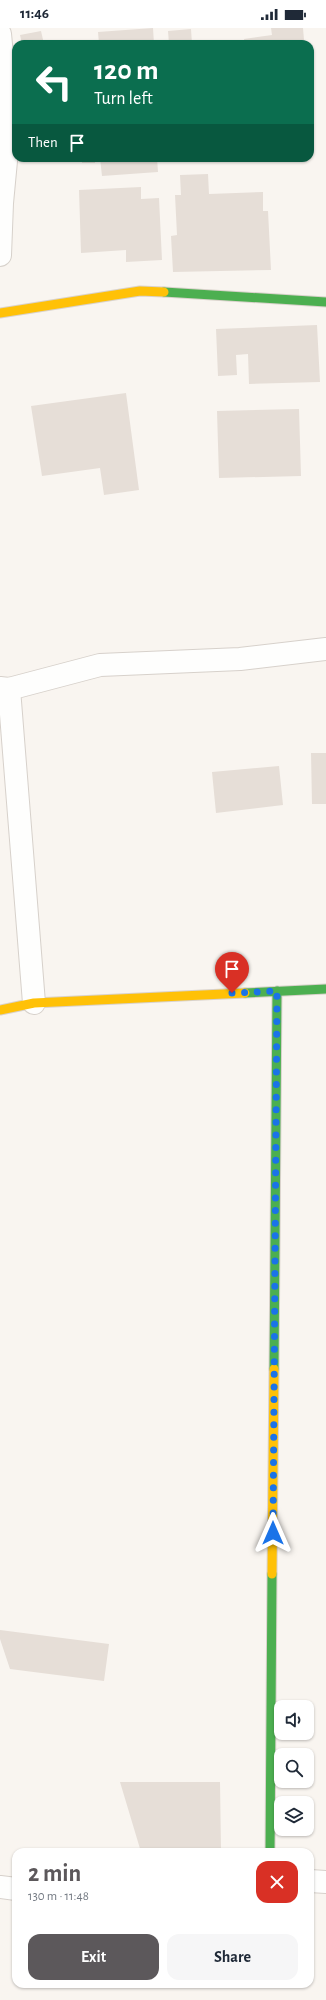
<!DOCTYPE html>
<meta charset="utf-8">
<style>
body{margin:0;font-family:"Alegreya Sans",sans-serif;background:#f6f6f7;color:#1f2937;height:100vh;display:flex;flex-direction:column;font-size:15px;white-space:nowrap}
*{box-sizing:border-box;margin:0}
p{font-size:13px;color:#747a83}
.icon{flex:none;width:22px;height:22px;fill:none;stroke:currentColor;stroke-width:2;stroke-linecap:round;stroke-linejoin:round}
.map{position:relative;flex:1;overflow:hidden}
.sheet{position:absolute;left:12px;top:1820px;width:302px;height:140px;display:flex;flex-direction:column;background:#fff;border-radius:12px;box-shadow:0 1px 3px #0004}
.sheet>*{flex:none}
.top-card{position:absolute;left:12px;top:12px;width:302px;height:122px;border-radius:12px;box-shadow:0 1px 3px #0004;background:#0b6e4f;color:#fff;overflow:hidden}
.tools{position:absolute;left:274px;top:1672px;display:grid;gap:8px}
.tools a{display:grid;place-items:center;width:40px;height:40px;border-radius:8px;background:#fff;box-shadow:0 1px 3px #0004;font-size:20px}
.pin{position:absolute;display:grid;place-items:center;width:34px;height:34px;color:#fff;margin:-41px -17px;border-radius:50% 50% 50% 0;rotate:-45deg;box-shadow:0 0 4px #0007}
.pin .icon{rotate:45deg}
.me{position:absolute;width:44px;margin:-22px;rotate:0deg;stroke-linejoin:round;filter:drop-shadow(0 0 3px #0008)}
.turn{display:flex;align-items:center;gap:14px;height:84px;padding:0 16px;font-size:18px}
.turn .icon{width:52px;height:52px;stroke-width:2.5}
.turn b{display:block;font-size:28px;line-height:34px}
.then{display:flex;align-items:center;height:38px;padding:0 16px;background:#0003;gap:8px;font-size:15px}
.round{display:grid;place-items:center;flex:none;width:42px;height:42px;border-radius:12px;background:#f6f6f7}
.overview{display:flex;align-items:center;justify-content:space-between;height:68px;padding:0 16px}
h1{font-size:24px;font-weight:700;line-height:30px;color:#5c585b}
.cta{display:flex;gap:8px;margin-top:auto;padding:8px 16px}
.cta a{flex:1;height:46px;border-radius:12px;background:#5c585b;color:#fff;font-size:16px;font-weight:700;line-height:46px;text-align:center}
.cta a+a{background:#f6f6f7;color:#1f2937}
.status{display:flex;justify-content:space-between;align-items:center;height:28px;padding:0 20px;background:#fff;direction:ltr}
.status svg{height:11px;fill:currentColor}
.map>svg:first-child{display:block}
.building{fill:#e6ded7}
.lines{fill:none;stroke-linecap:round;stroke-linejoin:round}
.street-casing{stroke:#d7d1cb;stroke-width:24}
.fast-casing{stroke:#d9d2cb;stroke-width:11}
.slow-casing{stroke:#d9d2cb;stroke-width:11}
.street{stroke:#fefefd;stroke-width:22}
.fast{stroke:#4caf50;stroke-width:9}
.slow{stroke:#ffc107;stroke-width:9}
.route{stroke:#1a73e8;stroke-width:7;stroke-dasharray:0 12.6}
</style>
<div class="status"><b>11:46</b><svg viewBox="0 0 49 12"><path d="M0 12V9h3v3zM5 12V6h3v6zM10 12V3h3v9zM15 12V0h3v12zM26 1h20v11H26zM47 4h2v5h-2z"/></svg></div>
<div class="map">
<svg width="326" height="1972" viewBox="0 0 326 1972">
<rect width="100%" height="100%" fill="#f9f5f0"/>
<path class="building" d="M 153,0 L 154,16 L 99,16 L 98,4 Z
M 271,0 L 303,0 L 304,12 L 287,14 L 287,16 L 245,16 L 244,11 L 272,7 Z
M 191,1 L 192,16 L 169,16 L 168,3 Z
M 41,3 L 44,16 L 22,16 L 20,7 Z
M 81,130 L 95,130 L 95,135 L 82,135 Z
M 100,130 L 157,130 L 158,144 L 102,148 Z
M 208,146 L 209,166 L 263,164 L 263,183 L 268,183 L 271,242 L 173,244 L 171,208 L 177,207 L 175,167 L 181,167 L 180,147 Z
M 141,159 L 141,171 L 159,170 L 162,232 L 126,234 L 126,222 L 81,225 L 79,162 Z
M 317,297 L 320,354 L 249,356 L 248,326 L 236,327 L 237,347 L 218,348 L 216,301 Z
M 126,365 L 139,462 L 104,467 L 100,440 L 42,448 L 31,378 Z
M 299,381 L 301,448 L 219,450 L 217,383 Z
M 311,725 L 326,725 L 326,776 L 312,776 Z
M 279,738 L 283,777 L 216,785 L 212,744 Z
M 0,1602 L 109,1616 L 104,1653 L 10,1641 L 0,1611 Z
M 120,1754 L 220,1754 L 221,1824 L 141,1824 Z"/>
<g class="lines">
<g class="street-casing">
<path id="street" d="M 0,6 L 9,101 L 2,175 L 0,227
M 0,660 L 9,661 L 34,975
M 9,661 L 100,637 L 240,631 L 326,621
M 310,1853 L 326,1854
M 0,1859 L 16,1861"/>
</g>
<g class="fast-casing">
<path id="fast" d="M 164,264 L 326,274
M 245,965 L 326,961
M 274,1341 L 277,963
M 270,1824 L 272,1546"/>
</g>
<g class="slow-casing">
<path id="slow" d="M 0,285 L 140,263 L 164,264
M 0,982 L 34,975 L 245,965
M 272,1546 L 274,1341"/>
</g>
<use href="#street" class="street"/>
<use href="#fast" class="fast"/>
<use href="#slow" class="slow"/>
</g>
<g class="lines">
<path class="route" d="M 232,965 L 277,963 L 273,1505"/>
</g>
</svg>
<div class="tools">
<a><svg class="icon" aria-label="sound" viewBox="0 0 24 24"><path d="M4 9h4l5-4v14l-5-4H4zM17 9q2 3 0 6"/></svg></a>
<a><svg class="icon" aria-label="search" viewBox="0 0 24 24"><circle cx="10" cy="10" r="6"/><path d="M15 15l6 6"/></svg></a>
<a><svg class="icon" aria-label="layers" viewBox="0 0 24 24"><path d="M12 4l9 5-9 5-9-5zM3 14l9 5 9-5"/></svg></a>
</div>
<div class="pin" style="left:232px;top:965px;background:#d93025"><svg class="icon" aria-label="arrive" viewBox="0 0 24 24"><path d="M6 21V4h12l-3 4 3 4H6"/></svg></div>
<svg class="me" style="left:273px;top:1505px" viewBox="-20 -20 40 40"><path d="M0-17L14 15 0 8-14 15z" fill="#1a73e8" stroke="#fff" stroke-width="4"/></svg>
<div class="top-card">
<div class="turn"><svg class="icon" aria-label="left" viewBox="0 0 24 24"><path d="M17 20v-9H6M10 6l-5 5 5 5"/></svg><div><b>120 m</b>Turn left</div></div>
<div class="then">Then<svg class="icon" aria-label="arrive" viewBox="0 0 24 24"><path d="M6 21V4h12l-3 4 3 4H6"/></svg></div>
</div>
<section class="sheet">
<div class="overview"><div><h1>2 min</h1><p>130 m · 11:48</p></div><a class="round" style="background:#d93025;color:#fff"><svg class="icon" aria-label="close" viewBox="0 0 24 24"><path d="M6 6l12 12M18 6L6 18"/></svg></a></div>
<div class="cta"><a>Exit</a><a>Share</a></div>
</section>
</div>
